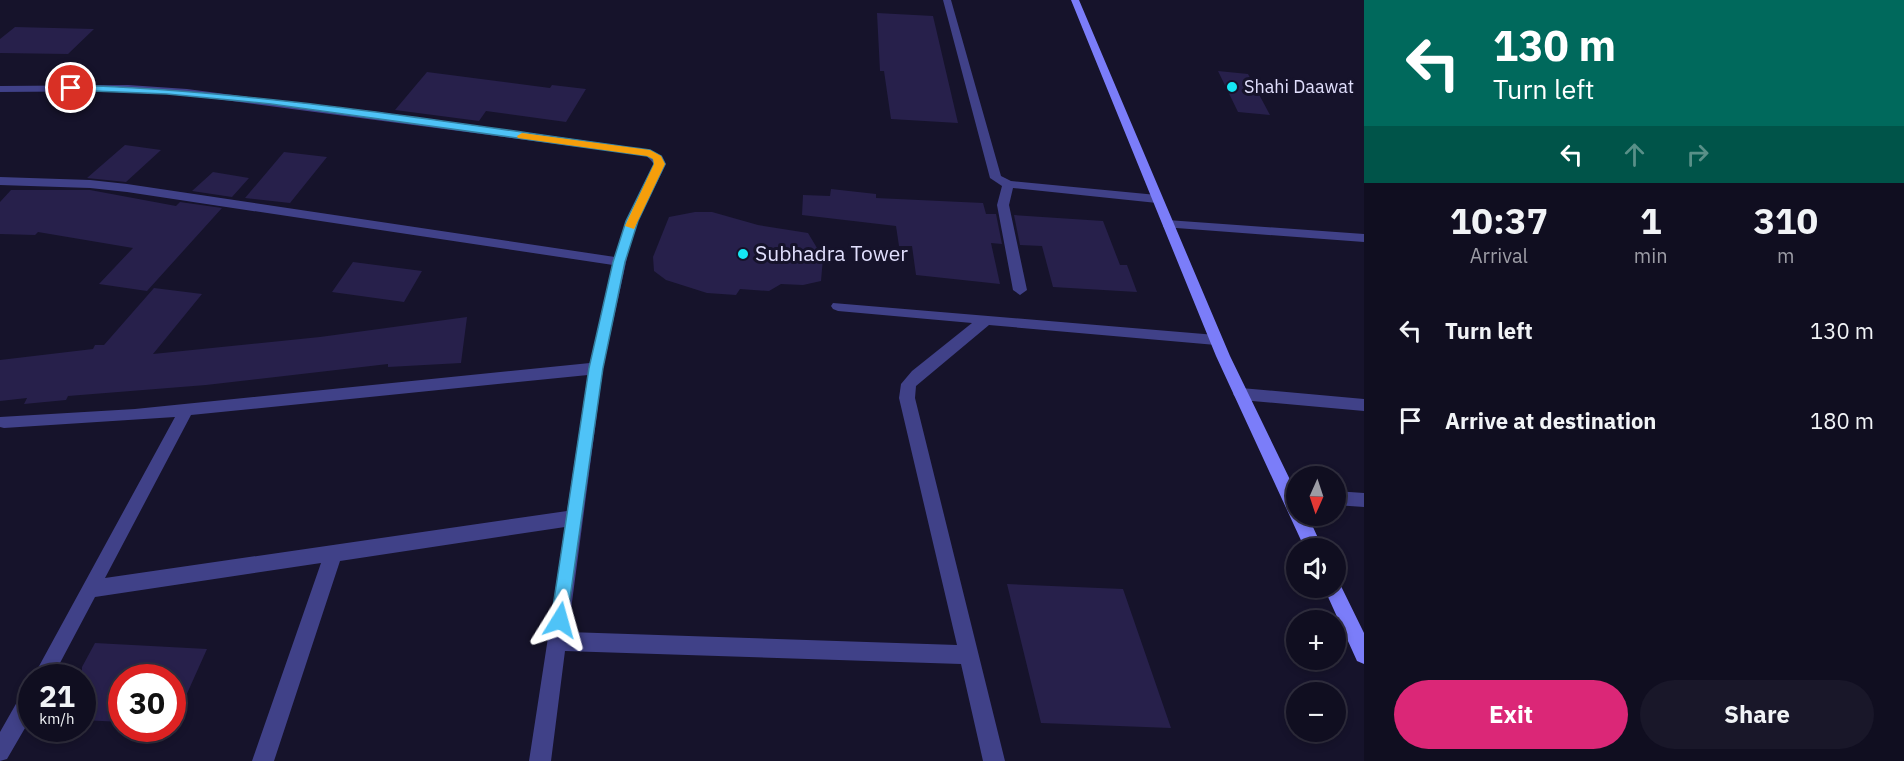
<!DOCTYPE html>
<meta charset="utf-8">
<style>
body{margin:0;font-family:"IBM Plex Sans",sans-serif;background:#191729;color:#f1f3f6;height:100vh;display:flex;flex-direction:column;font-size:22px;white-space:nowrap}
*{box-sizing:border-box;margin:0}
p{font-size:20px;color:#9c9ca5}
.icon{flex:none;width:33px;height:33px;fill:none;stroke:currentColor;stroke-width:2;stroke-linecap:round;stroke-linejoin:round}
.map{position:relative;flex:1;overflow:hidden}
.sheet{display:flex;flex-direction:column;background:#100e20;width:540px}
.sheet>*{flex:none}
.banner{background:#00695c;color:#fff;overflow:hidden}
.needle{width:39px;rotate:183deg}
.controls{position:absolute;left:1286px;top:466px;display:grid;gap:12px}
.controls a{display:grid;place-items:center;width:60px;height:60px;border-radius:50%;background:#100e20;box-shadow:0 3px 9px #0003,0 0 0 2px #302e3e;font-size:30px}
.speed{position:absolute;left:18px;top:664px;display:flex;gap:12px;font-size:30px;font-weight:700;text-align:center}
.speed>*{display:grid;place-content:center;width:78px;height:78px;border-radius:50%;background:#100e20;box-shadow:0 3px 9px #0003,0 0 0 2px #302e3e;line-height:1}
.speed small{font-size:15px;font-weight:400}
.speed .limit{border:9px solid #d22;background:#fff;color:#111}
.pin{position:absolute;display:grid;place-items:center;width:51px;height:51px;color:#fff;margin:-26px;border:3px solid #fff;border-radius:50%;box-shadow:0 2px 6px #0007}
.me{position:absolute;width:66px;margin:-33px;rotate:8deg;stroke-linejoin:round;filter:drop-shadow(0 0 4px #0008)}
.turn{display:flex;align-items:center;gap:21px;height:126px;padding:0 30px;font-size:27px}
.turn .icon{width:78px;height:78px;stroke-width:2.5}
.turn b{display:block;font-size:42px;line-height:51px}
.lanes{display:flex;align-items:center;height:57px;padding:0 30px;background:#0003;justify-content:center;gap:30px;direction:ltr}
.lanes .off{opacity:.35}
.eta{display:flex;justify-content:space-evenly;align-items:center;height:102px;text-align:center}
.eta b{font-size:36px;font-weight:800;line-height:42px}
.action{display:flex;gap:12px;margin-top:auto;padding:12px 30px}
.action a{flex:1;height:69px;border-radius:36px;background:#db2777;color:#fff;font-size:24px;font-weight:800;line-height:69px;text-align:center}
.action a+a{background:#191729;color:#f1f3f6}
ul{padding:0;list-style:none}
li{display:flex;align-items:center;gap:18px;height:90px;padding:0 30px}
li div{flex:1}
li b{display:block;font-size:22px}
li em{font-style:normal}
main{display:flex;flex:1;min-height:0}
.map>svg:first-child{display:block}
.building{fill:#27204b}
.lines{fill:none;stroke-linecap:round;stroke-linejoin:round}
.lane{fill:#404188;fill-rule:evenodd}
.street{fill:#404188;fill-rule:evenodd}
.secondary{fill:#7b7df9;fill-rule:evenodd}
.route{fill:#4fc3f7;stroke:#337fa1;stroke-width:1.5}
.slow{fill:#f59e0b}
.poi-dot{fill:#15e7f4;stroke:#16132b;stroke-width:2}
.labels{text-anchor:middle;stroke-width:6;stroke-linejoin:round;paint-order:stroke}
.far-poi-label{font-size:18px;fill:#e1dffd;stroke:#16132b;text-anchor:start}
.poi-label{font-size:21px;fill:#e1dffd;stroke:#16132b;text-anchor:start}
</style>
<main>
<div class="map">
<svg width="1364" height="761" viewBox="0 0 1364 761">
<rect width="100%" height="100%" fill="#16132b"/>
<path class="building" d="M 877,13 L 933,16 L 958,123 L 891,119 L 884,71 L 880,71 Z
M 15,27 L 94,29 L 68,54 L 0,53 L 0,39 Z
M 1218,71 L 1248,74 L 1270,115 L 1238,112 Z
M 427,72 L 550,88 L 552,85 L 586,89 L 566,122 L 486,111 L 479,121 L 395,110 Z
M 125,145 L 161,150 L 126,182 L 87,178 Z
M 284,152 L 327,157 L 290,203 L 245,198 Z
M 213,172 L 249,178 L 232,197 L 192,191 Z
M 831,189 L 876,194 L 876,198 L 983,203 L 986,214 L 996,214 L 1002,244 L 991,243 L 1000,284 L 916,275 L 912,246 L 899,246 L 896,226 L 802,215 L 803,195 L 830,196 Z
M 11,190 L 90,190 L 176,206 L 180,202 L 222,208 L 147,291 L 99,284 L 133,248 L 38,232 L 35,235 L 0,234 L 0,202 Z
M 695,212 L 712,212 L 758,225 L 808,233 L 823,258 L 821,281 L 803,285 L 781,284 L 769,291 L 740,289 L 736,295 L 707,293 L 666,280 L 654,271 L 653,257 L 669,217 Z
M 1014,215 L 1103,221 L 1120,265 L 1127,265 L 1137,292 L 1053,287 L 1042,246 L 1020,245 Z
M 353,262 L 422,271 L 404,302 L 332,292 Z
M 154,288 L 202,294 L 153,354 L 320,337 L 467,317 L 461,363 L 388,367 L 388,364 L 206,385 L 68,396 L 66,400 L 24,404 L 27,398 L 0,401 L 0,360 L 93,349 L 95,345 L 104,345 Z
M 1007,584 L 1123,589 L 1171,728 L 1041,723 Z
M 95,643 L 207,649 L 172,727 L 172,678 L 122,678 L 122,722 L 82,720 L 82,667 Z"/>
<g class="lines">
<path class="lane" d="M 943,0 L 951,0 L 1001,176 L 1011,181 L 1157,195 L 1163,199 L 1157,203 L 1013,188 L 1009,205 L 1027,290 L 1020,295 L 1013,290 L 997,205 L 1002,186 L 990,178 Z"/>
<path class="street" d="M 128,85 L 187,89 L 650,150 L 662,156 L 666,164 L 638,221 L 630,244 L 603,368 L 568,632 L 957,645 L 899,398 L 901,384 L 912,371 L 972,323 L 838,311 L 833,309 L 831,306 L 833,303 L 1216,335 L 1223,340 L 1216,345 L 989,325 L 916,386 L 915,398 L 1005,761 L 983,761 L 961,664 L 565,651 L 551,761 L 529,761 L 565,527 L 340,561 L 274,761 L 252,761 L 321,563 L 95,597 L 52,678 L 32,679 L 175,417 L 4,428 L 0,427 L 0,417 L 135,409 L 590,363 L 613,265 L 127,192 L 90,188 L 0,185 L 0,177 L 90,180 L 127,184 L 615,257 L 626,221 L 654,164 L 647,156 L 187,95 L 128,91 L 0,92 L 0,86 ZM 588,375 L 567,511 L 105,578 L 191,415 Z
M 1167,220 L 1364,234 L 1364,242 L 1163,227 L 1163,221 Z
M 1241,388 L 1364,399 L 1364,411 L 1241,400 L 1236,398 L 1233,394 L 1236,390 Z
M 1335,491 L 1364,493 L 1364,507 L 1335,505 Z
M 32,685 L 32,716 L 7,759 L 0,761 L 0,732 L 25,688 Z"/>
<path class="secondary" d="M 1071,0 L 1079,0 L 1230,356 L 1296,492 L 1296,516 L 1308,516 L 1323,549 L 1305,549 L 1216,356 Z
M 1335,580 L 1339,582 L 1364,633 L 1364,664 L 1357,661 L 1324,588 L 1335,588 Z"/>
</g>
<path class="route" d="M 71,85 C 265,91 457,124 650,150 L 661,156 L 665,164 L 638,221 L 625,262 L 603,368 L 566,626 L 560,629 L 554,626 L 551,620 L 589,368 L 613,262 L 626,221 L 654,164 L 653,159 L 647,156 L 271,104 L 167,94 L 68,90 L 66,88 Z"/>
<path class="slow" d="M 522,133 L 650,150 L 661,156 L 665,164 L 634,229 L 625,226 L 654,164 L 653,159 L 647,156 L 518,138 L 517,136 Z"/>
<g class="poi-dot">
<circle cx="1232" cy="87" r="6"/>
<circle cx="743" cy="254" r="6"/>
</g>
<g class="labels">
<g class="far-poi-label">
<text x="1244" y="93">Shahi Daawat</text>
</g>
<g class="poi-label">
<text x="755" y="261">Subhadra Tower</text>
</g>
</g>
</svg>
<div class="controls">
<a><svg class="needle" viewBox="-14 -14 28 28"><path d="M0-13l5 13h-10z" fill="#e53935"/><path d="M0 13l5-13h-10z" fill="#9c9ca5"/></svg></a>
<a><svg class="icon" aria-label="sound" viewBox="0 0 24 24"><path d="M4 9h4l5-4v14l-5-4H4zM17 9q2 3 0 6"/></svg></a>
<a>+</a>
<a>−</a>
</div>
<div class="speed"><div>21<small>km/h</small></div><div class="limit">30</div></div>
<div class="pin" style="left:71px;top:88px;background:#d93025"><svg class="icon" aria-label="arrive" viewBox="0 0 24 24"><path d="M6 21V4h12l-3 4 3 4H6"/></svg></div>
<svg class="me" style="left:560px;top:620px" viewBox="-20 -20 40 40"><path d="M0-17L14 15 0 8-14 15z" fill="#4fc3f7" stroke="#fff" stroke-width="4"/></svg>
</div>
<section class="sheet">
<div class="banner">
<div class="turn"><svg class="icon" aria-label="left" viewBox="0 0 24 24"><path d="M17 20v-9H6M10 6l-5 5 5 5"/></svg><div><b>130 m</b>Turn left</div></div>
<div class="lanes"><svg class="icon" aria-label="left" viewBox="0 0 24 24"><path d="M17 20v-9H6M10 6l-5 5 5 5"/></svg><svg class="icon off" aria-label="ahead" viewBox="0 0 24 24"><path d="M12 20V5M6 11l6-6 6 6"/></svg><svg class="icon off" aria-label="right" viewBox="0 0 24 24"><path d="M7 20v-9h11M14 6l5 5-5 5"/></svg></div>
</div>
<div class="eta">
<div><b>10:37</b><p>Arrival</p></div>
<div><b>1</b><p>min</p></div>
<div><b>310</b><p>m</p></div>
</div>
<ul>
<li><svg class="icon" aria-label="left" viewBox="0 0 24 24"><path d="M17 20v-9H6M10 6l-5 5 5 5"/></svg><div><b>Turn left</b></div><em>130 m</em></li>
<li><svg class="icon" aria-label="arrive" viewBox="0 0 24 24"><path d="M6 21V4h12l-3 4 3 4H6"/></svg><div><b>Arrive at destination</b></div><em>180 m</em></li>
</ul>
<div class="action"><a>Exit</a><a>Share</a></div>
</section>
</main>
